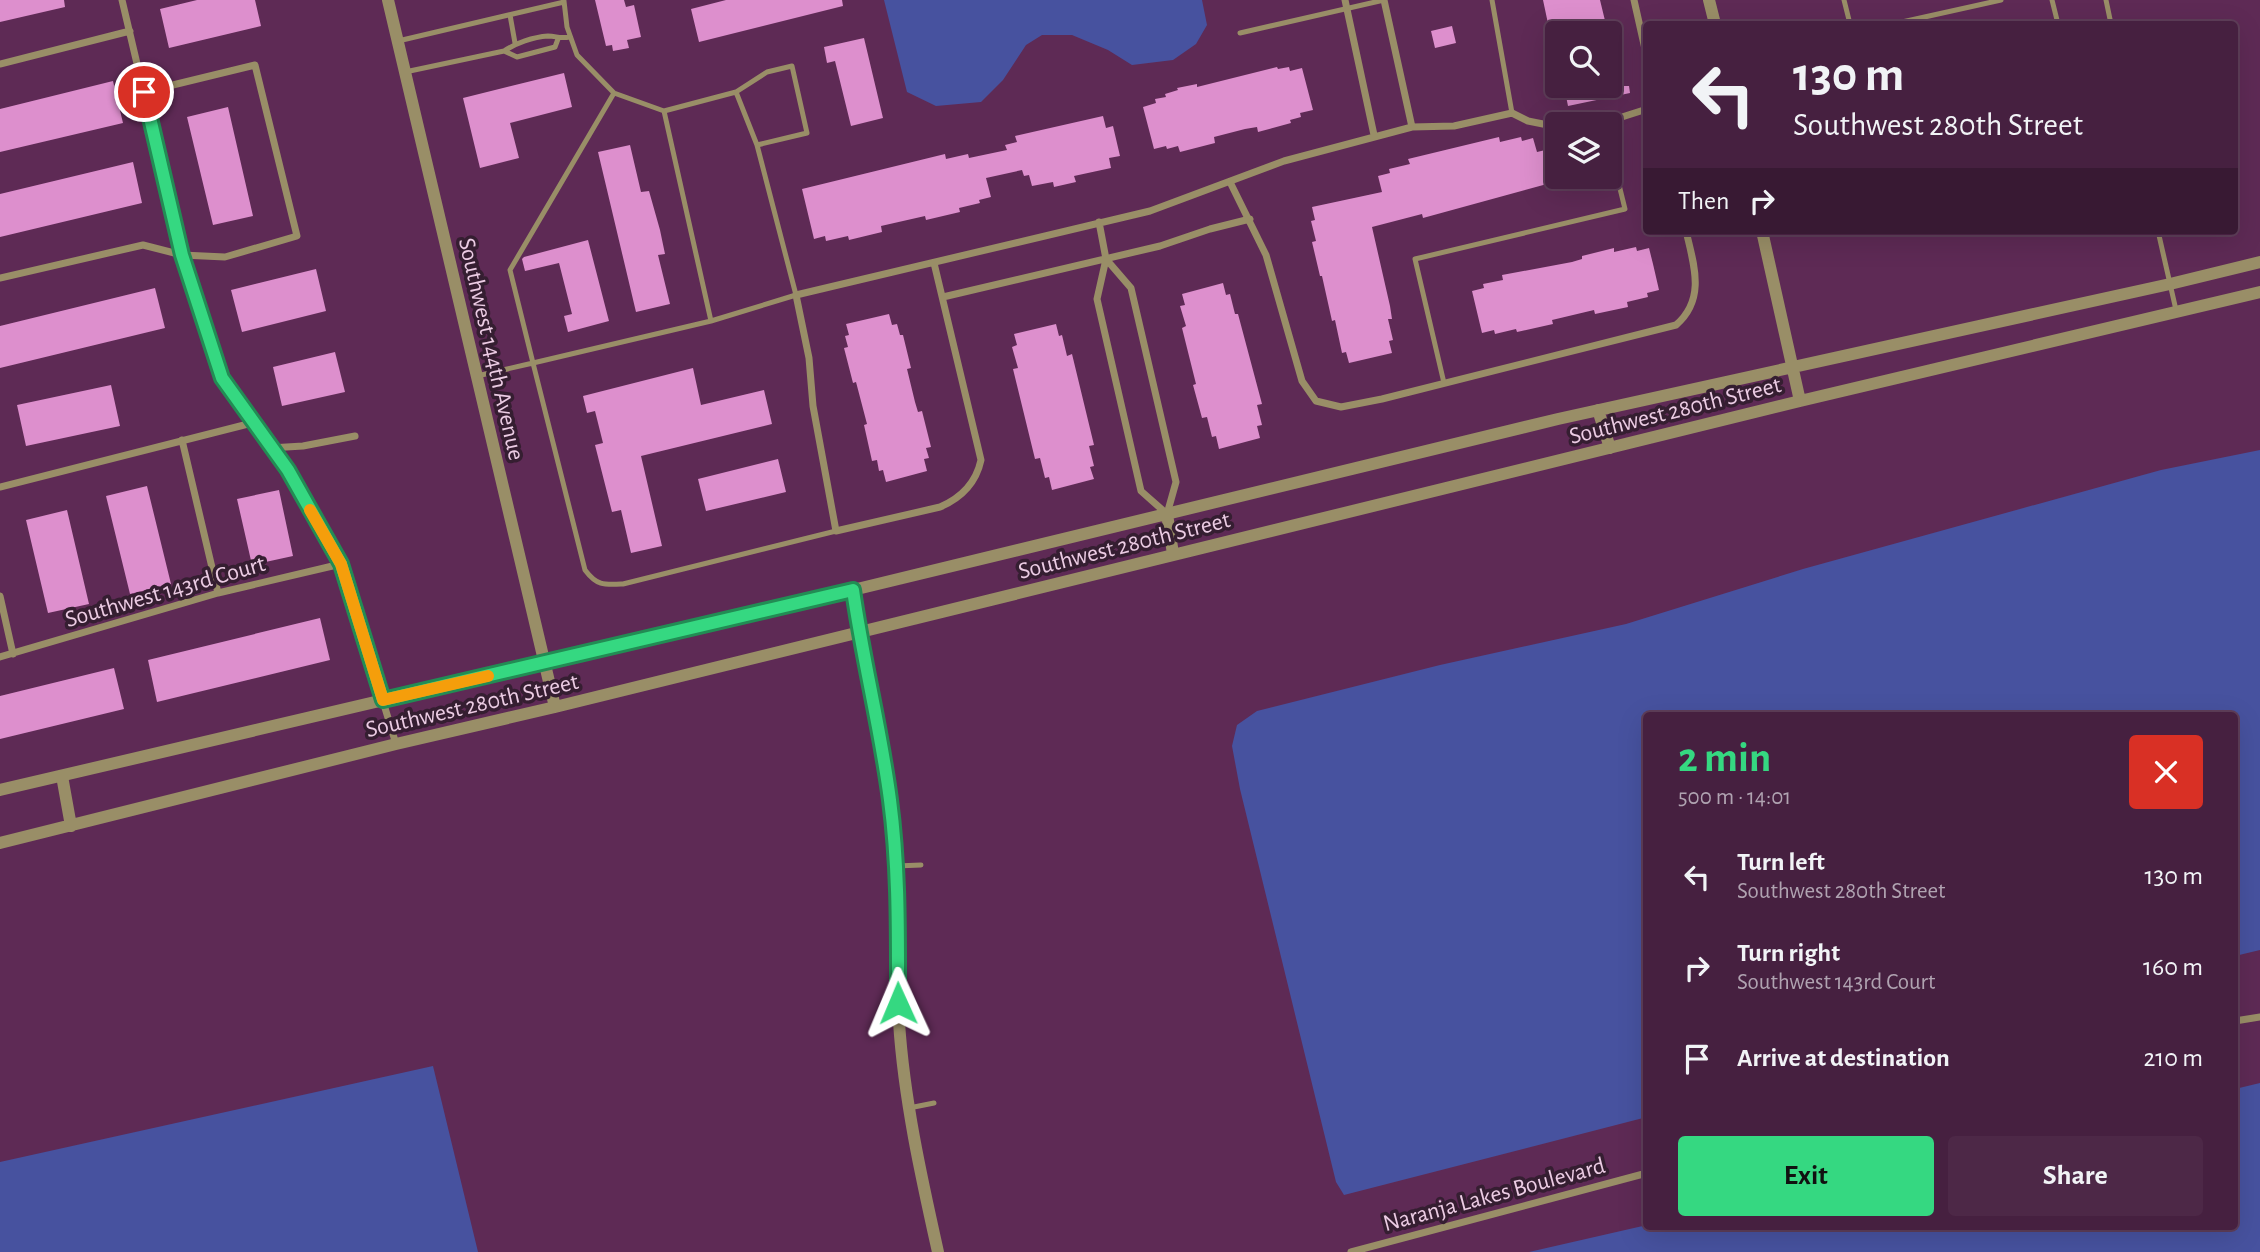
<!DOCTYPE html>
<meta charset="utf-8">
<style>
body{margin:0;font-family:"Alegreya Sans",sans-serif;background:#4d2847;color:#f1f3f6;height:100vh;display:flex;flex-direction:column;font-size:26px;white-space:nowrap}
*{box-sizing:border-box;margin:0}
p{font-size:23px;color:#b0a3b1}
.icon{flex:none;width:38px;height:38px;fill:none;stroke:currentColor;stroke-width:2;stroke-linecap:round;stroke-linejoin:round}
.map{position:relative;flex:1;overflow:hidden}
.drawer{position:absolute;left:1643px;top:712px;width:595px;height:518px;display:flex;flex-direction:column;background:#462040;border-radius:7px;box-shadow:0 7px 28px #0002,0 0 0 2px #5e3e59}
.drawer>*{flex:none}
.banner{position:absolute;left:1643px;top:21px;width:595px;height:214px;border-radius:7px;box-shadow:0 7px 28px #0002,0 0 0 2px #5e3e59;background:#462040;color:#f1f3f6;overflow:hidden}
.buttons{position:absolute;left:1545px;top:21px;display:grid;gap:14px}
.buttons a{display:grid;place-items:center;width:77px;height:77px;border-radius:7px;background:#462040;box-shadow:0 7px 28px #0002,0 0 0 2px #5e3e59;font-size:35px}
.pin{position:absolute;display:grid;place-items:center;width:60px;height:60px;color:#fff;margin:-30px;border:4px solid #fff;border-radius:50%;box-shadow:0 2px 7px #0007}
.me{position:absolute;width:77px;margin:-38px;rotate:359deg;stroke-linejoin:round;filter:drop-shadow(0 0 5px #0008)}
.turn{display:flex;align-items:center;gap:24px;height:147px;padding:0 35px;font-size:32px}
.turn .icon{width:91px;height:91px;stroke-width:2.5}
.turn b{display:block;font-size:49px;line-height:60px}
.then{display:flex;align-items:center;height:66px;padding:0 35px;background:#0003;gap:14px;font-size:26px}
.round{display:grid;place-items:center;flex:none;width:74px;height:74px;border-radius:7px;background:#4d2847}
.overview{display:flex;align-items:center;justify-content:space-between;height:119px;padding:0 35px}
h1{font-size:42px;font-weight:700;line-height:52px;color:#35d881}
.action{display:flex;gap:14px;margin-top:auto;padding:14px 35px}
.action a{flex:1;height:80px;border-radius:7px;background:#35d881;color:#111;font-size:28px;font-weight:700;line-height:80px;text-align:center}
.action a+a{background:#4d2847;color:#f1f3f6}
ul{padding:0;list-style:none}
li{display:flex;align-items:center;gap:21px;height:91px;padding:0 35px}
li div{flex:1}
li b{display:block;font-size:26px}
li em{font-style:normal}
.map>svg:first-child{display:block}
.water{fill:#47529f}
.building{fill:#dd8fcd}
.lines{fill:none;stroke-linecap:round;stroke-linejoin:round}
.service{stroke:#998e67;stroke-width:5}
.minor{stroke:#998e67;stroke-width:7}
.tertiary{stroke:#998e67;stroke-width:12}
.route-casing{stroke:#228c54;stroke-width:18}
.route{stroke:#35d881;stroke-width:12}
.slow{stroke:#f59e0b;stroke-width:12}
.labels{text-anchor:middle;stroke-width:7;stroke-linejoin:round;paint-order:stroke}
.street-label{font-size:24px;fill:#eccce4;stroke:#351e31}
</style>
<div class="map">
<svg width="2260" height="1252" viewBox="0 0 2260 1252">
<rect width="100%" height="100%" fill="#5e2a55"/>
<path class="water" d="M 884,0 L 1202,0 L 1207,25 L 1196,44 L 1173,60 L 1132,65 L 1108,50 L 1072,35 L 1042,35 L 1026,45 L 1003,80 L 981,102 L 936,106 L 907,92 Z
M 2260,450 L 2260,950 L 2235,956 L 2235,716 L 1647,716 L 1647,1117 L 1344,1195 L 1336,1182 L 1240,789 L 1232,746 L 1237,725 L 1257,711 L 1440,665 L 1626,624 L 1803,569 L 2161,470 Z
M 433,1066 L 478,1252 L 0,1252 L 0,1162 Z
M 2260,1083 L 2260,1252 L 1529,1252 L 1647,1225 L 1647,1227 L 2235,1227 L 2235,1089 Z"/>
<path class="building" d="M 0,0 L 64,0 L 65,7 L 0,22 Z
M 197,0 L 255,0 L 261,26 L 169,48 L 160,9 Z
M 595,0 L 624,0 L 626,7 L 634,5 L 641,37 L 627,40 L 629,48 L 613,51 L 612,45 L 606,46 Z
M 726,0 L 842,0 L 843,6 L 699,42 L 691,9 Z
M 1543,0 L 1600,0 L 1608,33 L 1550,33 Z
M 1452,26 L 1456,43 L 1435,48 L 1431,31 Z
M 864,38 L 883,118 L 851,126 L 835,61 L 827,63 L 824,47 Z
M 1277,67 L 1278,69 L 1289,67 L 1290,71 L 1302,68 L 1313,110 L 1300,113 L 1301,117 L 1290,120 L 1291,123 L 1258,132 L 1257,127 L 1245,129 L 1214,137 L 1215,143 L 1180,152 L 1178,146 L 1167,149 L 1166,146 L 1154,149 L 1143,107 L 1156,103 L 1155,99 L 1166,97 L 1165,94 L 1178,90 L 1177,88 L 1197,84 L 1197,87 Z
M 564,73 L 572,107 L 510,123 L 519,158 L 480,168 L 463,98 Z
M 113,81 L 123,123 L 0,152 L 0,109 Z
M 1564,86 L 1629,86 L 1630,93 L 1568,106 Z
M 228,107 L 253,216 L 213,225 L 187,117 Z
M 1103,116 L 1106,128 L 1113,126 L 1120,156 L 1109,158 L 1111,168 L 1074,176 L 1076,182 L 1054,187 L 1053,182 L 1032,186 L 1029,175 L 1024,176 L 1022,170 L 986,178 L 991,197 L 979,200 L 980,203 L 959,208 L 960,212 L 926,220 L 925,216 L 881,226 L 882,232 L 849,240 L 848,236 L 826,241 L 825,236 L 814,239 L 802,189 L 945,154 L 946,159 L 968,154 L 969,158 L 1007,150 L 1005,145 L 1017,142 L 1015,136 Z
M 1499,137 L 1500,142 L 1521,137 L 1522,141 L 1533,138 L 1537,152 L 1558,147 L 1558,181 L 1423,218 L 1422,214 L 1372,227 L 1390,306 L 1392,319 L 1388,319 L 1393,340 L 1389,341 L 1392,353 L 1349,363 L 1346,352 L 1342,353 L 1335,320 L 1332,321 L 1322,276 L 1320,276 L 1312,242 L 1316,241 L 1311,221 L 1315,220 L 1312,207 L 1382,192 L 1378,176 L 1390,173 L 1389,169 L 1410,164 L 1408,159 Z
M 630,145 L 641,192 L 649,191 L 660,230 L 665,254 L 658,255 L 670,304 L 636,312 L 598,152 Z
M 133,162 L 142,203 L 0,237 L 0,194 Z
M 588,240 L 609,321 L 568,332 L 564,316 L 572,314 L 559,263 L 525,271 L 522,259 L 524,257 Z
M 1636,247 L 1637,251 L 1649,248 L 1653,264 L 1659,290 L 1647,293 L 1648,297 L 1627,302 L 1628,307 L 1595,314 L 1594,310 L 1552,320 L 1553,324 L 1517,332 L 1516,329 L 1495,334 L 1494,330 L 1482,333 L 1472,291 L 1484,288 L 1483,284 L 1503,280 L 1502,275 L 1572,262 L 1582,259 L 1582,256 L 1614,248 L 1614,252 Z
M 316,269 L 326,311 L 242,332 L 231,290 Z
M 1223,283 L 1226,295 L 1230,294 L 1235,314 L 1238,314 L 1262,404 L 1257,405 L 1262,425 L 1257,426 L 1260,438 L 1219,449 L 1216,436 L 1212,437 L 1207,417 L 1202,418 L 1193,385 L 1196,384 L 1182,328 L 1186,326 L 1180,306 L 1185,305 L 1182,294 Z
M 155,288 L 165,328 L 0,368 L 0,326 Z
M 889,314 L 892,325 L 897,324 L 900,335 L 903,335 L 911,368 L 907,369 L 915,402 L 918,412 L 922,411 L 931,447 L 926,448 L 929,458 L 924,459 L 927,471 L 886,482 L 883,470 L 879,471 L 877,460 L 872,461 L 864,425 L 867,424 L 856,382 L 853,383 L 844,348 L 848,347 L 845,336 L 849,335 L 846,324 Z
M 1056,324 L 1059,336 L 1062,335 L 1067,356 L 1072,354 L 1094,445 L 1089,446 L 1094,466 L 1090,467 L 1094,479 L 1052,490 L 1049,477 L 1045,478 L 1040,458 L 1035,459 L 1013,369 L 1018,368 L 1012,347 L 1017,345 L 1014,334 Z
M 335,352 L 345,392 L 282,406 L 273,367 Z
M 693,368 L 701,405 L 764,390 L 772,424 L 641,456 L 662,546 L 631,553 L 621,510 L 612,512 L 595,445 L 603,443 L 595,411 L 587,413 L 583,396 Z
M 111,385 L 120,426 L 26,446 L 17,405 Z
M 778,459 L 786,492 L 706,511 L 698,479 Z
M 147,486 L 171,584 L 130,594 L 106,496 Z
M 279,490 L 293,556 L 252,565 L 237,499 Z
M 67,510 L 89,604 L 48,613 L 26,520 Z
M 320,618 L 330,660 L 157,702 L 148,660 Z
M 114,668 L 124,709 L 0,739 L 0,696 Z"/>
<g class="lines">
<path class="service" d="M 1492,0 L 1512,113
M 1844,0 L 1850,24
M 2052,0 L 2058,24
M 2106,0 L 2111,24
M 564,1 L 567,27 L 577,55 L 614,93
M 510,15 L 515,43
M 1893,24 L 2001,0
M 1240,33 L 1384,0
M 398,41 L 564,2
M 504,51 L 517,57 L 555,47 L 558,39
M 405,72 L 504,51 C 516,43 533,37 548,36 C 557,36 558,39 570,37
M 736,92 L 767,72 L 792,66 L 807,133 L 757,145
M 664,111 L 736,92 L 757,145 L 796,295 L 711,321 L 533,363 L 585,570 C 597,586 604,585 623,584 L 836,531
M 2158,231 L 2176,310
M 477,376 L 533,363 L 510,270 L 614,93 L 664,111 L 711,321
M 1444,383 L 1415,259 L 1625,209 L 1610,148
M 896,866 L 921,865
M 909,1108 L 934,1103"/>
<path class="minor" d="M 122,0 L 182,255 L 222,378 L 288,470 L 341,564 L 396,744
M 1345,0 L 1374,135
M 1384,0 L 1412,127
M 1634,0 L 1647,58
M 0,64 L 130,31
M 1600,124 L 1647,109
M 1230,182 L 1266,255 L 1302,381 L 1316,401 L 1341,407 L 1382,399 L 1676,325 C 1706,299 1694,265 1686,231
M 1099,222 L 1106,259 L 1097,299 L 1141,491 L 1167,514 L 1176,482 L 1131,288 L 1106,259
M 934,263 L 981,460 C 976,483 961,498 940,507 L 836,531 L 813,406 L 809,358 L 796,295 L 1150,211 L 1284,161 L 1412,127 L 1454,126 L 1512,113 L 1528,121 L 1558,127
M 0,278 L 143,245 L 182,255 L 225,257 L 297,236 L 255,65 L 144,92
M 943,297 L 1160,246 L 1210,229 L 1250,219
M 182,440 L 218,593
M 270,448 L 303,446 L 355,436
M 0,487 L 252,423
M 0,596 L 13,654
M 0,657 L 218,593 L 341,564
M 2235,1021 L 2260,1017
M 1351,1252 L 1647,1173"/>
<path class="tertiary" d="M 388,0 L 555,707
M 1709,0 L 1715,24
M 1762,231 L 1800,401
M 1598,410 L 1610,448
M 1167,514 L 1173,554
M 853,590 C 865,667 885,742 893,820 C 899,887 895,955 899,1022 C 904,1099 921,1176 938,1252
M 62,776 L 71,826
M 0,790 L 853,590 L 1558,419 L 2170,284 L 2260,262
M 0,843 L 396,744 L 555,707 L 1800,401 L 2260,292"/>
</g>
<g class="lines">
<g class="route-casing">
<path id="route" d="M 144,92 L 182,255 L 222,378 L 288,470 L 341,564 L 383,700 L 853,590 C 863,661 881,730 890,800 C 899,868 898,935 898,1003"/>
</g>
<use href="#route" class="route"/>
<path class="slow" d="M 310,510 L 341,564 L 383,700 L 488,676"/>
</g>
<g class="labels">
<g class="street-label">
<text transform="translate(492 349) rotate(77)" y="8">Southwest 144th Avenue</text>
<text transform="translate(1675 410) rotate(-14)" y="8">Southwest 280th Street</text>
<text transform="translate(1124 545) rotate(-14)" y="8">Southwest 280th Street</text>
<text transform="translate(165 591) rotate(-16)" y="8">Southwest 143rd Court</text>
<text transform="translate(472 705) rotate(-13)" y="8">Southwest 280th Street</text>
<text transform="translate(1494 1194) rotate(-15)" y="8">Naranja Lakes Boulevard</text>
</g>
</g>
</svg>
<div class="buttons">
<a><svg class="icon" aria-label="search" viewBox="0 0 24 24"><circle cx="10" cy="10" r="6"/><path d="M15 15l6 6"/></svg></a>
<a><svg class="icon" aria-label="layers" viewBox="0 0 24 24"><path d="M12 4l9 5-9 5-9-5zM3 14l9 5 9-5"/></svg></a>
</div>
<div class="pin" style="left:144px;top:92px;background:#d93025"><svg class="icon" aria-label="arrive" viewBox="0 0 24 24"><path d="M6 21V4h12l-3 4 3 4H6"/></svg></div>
<svg class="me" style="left:898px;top:1003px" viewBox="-20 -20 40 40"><path d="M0-17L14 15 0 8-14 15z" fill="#35d881" stroke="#fff" stroke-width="4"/></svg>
<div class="banner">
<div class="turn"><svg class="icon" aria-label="left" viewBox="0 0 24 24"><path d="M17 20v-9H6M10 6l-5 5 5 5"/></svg><div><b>130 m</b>Southwest 280th Street</div></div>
<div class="then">Then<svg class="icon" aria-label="right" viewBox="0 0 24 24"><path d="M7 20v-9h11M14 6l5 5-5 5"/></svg></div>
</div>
<section class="drawer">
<div class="overview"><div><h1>2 min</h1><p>500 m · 14:01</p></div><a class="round" style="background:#d93025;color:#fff"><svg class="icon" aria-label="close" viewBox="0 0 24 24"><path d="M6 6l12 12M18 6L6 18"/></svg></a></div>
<ul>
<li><svg class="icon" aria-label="left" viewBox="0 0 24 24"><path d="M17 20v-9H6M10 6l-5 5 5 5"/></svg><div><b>Turn left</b><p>Southwest 280th Street</p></div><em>130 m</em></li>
<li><svg class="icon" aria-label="right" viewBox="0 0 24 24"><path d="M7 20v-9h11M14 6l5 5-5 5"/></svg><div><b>Turn right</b><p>Southwest 143rd Court</p></div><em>160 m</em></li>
<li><svg class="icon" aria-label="arrive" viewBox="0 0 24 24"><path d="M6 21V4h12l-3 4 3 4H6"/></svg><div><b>Arrive at destination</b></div><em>210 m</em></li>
</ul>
<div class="action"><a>Exit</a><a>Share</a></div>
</section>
</div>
